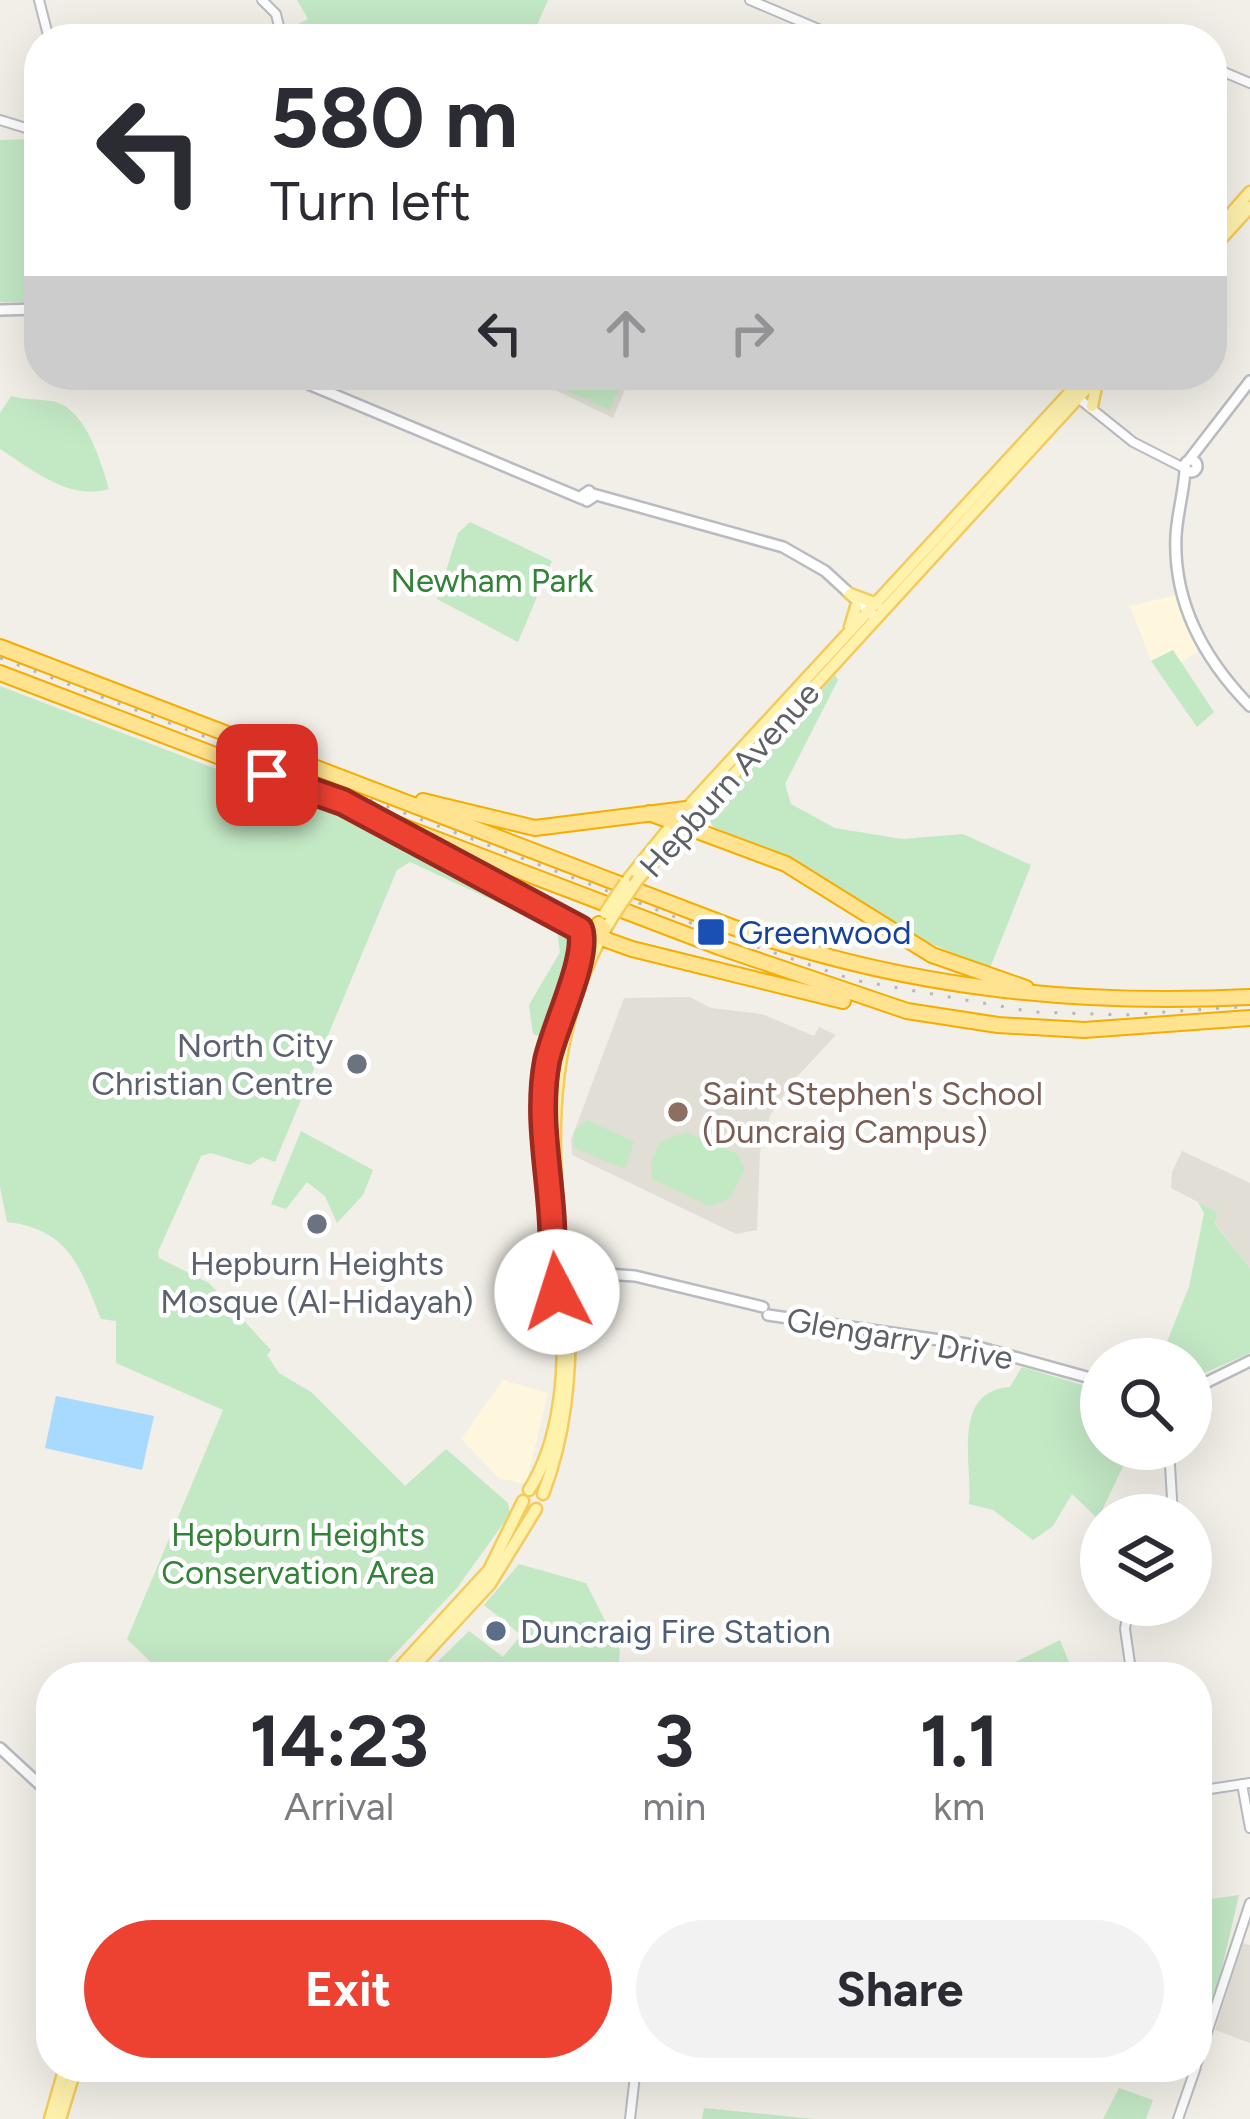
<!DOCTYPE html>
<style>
body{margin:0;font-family:Figtree,sans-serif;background:#f2f2f3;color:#2b2b33;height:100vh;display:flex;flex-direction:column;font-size:45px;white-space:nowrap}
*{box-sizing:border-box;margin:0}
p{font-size:39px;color:#7c7c81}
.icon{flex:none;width:66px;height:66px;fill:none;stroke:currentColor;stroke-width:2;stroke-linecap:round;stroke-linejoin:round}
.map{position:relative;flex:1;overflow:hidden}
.sheet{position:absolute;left:36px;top:1662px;width:1176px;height:420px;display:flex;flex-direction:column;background:#fff;border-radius:48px;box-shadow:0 12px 48px #0002}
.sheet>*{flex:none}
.hud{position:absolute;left:24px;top:24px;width:1203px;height:366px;border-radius:48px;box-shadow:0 12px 48px #0002;background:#fff;color:#2b2b33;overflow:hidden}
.controls{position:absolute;left:1080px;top:1338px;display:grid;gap:24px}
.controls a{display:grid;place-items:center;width:132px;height:132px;border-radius:50%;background:#fff;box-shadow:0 12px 48px #0002;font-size:60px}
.pin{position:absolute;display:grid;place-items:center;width:102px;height:102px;color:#fff;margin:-51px;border-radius:24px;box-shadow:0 6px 18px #0006}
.me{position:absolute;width:132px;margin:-66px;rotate:355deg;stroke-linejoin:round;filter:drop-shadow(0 0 9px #0008)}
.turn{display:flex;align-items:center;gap:42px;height:252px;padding:0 48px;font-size:54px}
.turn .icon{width:156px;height:156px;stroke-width:2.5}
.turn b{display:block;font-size:84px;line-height:102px}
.lanes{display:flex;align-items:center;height:114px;padding:0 48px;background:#0003;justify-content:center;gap:60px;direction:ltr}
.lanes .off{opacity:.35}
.eta{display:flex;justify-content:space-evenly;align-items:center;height:204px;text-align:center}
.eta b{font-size:72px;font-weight:700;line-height:84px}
.button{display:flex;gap:24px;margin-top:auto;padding:24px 48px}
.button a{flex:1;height:138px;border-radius:72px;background:#ed4131;color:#fff;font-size:48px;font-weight:700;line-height:138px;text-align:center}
.button a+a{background:#f2f2f3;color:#2b2b33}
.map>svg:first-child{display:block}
.commercial{fill:#fef7de}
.education{fill:#e1ded5}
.green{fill:#c3e8c4}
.water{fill:#a8d9ff}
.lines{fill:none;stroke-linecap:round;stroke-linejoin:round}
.tertiary-casing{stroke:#b9bcc0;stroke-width:12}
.secondary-casing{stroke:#b8bbc0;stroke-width:14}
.primary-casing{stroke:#f4cb5c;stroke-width:15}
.motorway-casing{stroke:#f7ac00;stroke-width:18}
.tertiary{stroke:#fff;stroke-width:8}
.secondary{stroke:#fff;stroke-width:9}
.primary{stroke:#fff2ad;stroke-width:10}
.motorway{stroke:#ffe390;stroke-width:14}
.rail{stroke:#b7b8b8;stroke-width:3;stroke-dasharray:3 15;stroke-linecap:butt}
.primary-bridge-casing{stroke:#f4cb5c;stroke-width:15;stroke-linecap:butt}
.primary-bridge{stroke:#fff2ad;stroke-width:10}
.route-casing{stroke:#9a2a20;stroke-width:30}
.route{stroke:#ed4131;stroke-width:21}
.transit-dot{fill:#1a4fb4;stroke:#fff;stroke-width:4.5}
.worship-dot{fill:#6b7280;stroke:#fff;stroke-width:4.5}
.education-dot{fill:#8d6e63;stroke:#fff;stroke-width:4.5}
.service-dot{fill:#5c6f8a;stroke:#fff;stroke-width:4.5}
.labels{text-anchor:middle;stroke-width:9;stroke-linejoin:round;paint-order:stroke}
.park-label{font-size:33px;fill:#328237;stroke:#fff}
.street-label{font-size:33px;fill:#5e6267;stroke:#fff}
.transit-label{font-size:33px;fill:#164399;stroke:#fff;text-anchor:start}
.worship-label{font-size:33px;fill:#5b616d;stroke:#fff;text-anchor:end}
.education-label{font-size:33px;fill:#785e54;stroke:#fff;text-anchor:start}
.service-label{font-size:33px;fill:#4e5e75;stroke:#fff;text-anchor:start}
</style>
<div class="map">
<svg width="1250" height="2119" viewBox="0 0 1250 2119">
<rect width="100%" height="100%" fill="#f1efe7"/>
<path class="commercial" d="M 1176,595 L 1198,651 L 1180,663 L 1173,650 L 1151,661 L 1130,606 Z
M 503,1380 L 548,1393 L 526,1484 L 499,1478 L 461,1439 Z"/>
<path class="education" d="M 524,375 L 631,375 L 613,418 Z
M 690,997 L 711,1008 L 762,1014 L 814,1036 L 819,1027 L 836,1035 L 793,1081 L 770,1116 L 760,1152 L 757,1230 L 736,1234 L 572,1155 L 571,1140 L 624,998 Z
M 1182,1151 L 1250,1183 L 1250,1268 L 1215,1223 L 1217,1212 L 1171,1188 L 1172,1172 Z
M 1243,1943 L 1250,1945 L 1250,2043 L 1215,2030 Z
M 521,2067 L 626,2067 L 624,2081 Z"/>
<path class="green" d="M 297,0 L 548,0 L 531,39 L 289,39 L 290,28 L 308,19 Z
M 39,139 L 39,302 L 0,302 L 0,140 Z
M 546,375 L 625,375 L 610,410 L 544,381 Z
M 11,396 C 26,400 37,399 51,401 C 85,406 101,461 109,489 C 69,501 33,470 0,449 L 0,413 Z
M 470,522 L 552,561 L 518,642 L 437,599 L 458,533 Z
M 1173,650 L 1214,712 L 1197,727 L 1151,661 Z
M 835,675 L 838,680 L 785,784 L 791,804 L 835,828 L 902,839 L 963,834 L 1031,865 L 990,968 L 903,932 L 788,858 L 713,827 L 708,815 L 723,797 Z
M 0,686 L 396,838 L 569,925 L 581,946 L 546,1039 L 533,1034 L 529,1005 L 560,952 L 557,930 L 410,862 L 397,870 L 275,1162 L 262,1157 L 250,1165 L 211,1153 L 201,1156 L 158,1252 L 159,1258 L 209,1283 L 271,1350 L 267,1355 L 279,1373 L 311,1392 L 405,1486 L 446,1449 L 508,1503 L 510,1514 L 457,1588 L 373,1677 L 166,1677 L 127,1639 L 223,1410 L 116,1363 L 116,1321 L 101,1319 C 80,1267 69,1229 7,1222 L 0,1187 Z
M 587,1120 L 634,1142 L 625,1169 L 574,1148 L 574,1131 Z
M 301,1131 L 373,1170 L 363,1195 L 337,1223 L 325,1196 L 307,1182 L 286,1209 L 271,1204 Z
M 686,1132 L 738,1154 L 744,1170 L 730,1198 L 709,1206 L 652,1179 L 651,1162 L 660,1142 Z
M 1198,1202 L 1217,1212 L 1215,1224 L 1250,1268 L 1250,1353 L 1191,1379 L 1191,1359 L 1160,1359 L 1189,1287 L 1204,1213 Z
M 1022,1367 L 1099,1390 L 1093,1414 L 1101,1416 L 1101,1449 L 1118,1449 L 1126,1460 L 1098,1519 L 1072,1494 L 1053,1526 L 1033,1540 L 993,1510 L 969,1504 C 973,1466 950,1391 1010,1387 Z
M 519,1564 L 586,1583 L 620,1650 L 617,1677 L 422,1677 L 469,1631 L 503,1657 L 521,1635 L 484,1605 Z
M 1060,1640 L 1075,1677 L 999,1677 L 997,1671 Z
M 1239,1895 L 1215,1998 L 1197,1996 L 1197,1901 Z
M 1119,2088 L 1153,2100 L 1146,2119 L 1103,2119 Z
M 704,2108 L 814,2119 L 702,2119 Z"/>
<path class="water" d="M 56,1396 L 154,1416 L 142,1470 L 45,1448 Z"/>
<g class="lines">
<g class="tertiary-casing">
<path id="tertiary" d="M 39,0 L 49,39
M 262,0 L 276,14 L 282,39
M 750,0 L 842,39
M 1212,67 L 1250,83
M 0,120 L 39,132
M 30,126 L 39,102
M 1077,397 L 1133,442 L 1184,468
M 1169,1449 L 1173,1515
M 1129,1605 L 1125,1629 L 1132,1677
M 1242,1784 L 1250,1828
M 1197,1791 L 1250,1783
M 1197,2063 L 1250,1903
M 630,2119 L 636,2067
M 1178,2119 L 1196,2067"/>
</g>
<g class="secondary-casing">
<path id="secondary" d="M 0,310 L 39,309
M 287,375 L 583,499
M1185 466a6 6 0 1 1 12 0a6 6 0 1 1-12 0Z
M 1189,460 L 1250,381
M 1185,470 C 1184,492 1177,514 1176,536 C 1173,603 1205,660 1250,706
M 589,491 L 593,497 L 587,501 L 583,495 Z
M 593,494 L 783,547 L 825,571 L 874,616
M 574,1272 L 635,1276 L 763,1307
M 768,1315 L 967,1344 L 1101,1381
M 1191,1390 L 1250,1361
M 0,1748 L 51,1795"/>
</g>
<g class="primary-casing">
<path id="primary" d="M 1212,235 L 1250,192
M 1212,249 L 1250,207
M 1092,406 L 1097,382
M 850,594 L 877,604
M 850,627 L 856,607
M 638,879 L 1099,375
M 625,883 L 675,821 L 1086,375
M 529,1490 C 561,1440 566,1368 561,1310 C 560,1298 547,1287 549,1277 C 554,1237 545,1198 542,1158 C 537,1076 557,997 598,927
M 543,1494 C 566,1434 570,1378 570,1314 C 570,1302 577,1288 576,1278 C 575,1266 562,1257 561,1245 C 548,1127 550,1021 613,916
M 391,1677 L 489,1570 L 523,1501
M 404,1677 L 490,1584 L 536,1509
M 50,2119 L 65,2067
M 60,2119 L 76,2067"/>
</g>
<g class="motorway-casing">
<path id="motorway" d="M 0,647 L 732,927 C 902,987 1070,1006 1250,997
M 0,673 L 719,947 L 907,1011 L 998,1025 L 1084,1030 L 1250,1018
M 423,801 L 535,828 L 686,809
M 649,813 L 786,864 L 932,955 L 1026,988
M 419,842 L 589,929 L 603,928
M 572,923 L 580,929 L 585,949
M 599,924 L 604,939 L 632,949 L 843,1001"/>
</g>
<use href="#tertiary" class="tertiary"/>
<use href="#secondary" class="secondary"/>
<use href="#primary" class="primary"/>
<use href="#motorway" class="motorway"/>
<path class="rail" d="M 0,658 L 725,936 L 854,980 L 1033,1012 L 1125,1015 L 1250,1006"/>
<g class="primary-bridge-casing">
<path id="primary-bridge" d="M 605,913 L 625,883
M 613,916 L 638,879"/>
</g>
<use href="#primary-bridge" class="primary-bridge"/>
</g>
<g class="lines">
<g class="route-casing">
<path id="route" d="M 267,775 L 343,802 L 580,929 C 590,956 554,1027 547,1061 C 533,1136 562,1211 549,1281 L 557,1292"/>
</g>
<use href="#route" class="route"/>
</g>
<rect class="transit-dot" x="696" y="917" width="30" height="30" rx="6"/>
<g class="worship-dot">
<circle cx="357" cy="1064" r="12"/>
<circle cx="317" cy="1224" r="12"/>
</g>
<circle class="education-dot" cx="678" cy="1112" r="12"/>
<circle class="service-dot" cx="496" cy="1631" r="12"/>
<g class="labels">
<g class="park-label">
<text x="492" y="592">Newham Park</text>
<text x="298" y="1546">Hepburn Heights<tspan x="298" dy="38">Conservation Area</tspan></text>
</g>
<g class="street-label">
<text transform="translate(729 779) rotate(-48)" y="12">Hepburn Avenue</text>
<text transform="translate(900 1338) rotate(10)" y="12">Glengarry Drive</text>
</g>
<g class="transit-label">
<text x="738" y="944">Greenwood</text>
</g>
<g class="worship-label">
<text x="333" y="1057">North City<tspan x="333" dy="38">Christian Centre</tspan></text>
<text x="317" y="1275" text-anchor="middle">Hepburn Heights<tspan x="317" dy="38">Mosque (Al-Hidayah)</tspan></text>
</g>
<g class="education-label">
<text x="702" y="1105">Saint Stephen's School<tspan x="702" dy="38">(Duncraig Campus)</tspan></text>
</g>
<g class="service-label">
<text x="520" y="1643">Duncraig Fire Station</text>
</g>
</g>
</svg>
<div class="controls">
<a><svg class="icon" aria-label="search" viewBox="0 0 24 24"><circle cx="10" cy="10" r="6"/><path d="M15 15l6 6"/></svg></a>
<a><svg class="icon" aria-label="layers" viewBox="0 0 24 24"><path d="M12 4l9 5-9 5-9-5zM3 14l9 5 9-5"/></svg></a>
</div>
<div class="pin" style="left:267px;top:775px;background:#d93025"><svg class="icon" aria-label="arrive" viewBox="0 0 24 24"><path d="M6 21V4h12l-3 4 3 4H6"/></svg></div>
<svg class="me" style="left:557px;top:1292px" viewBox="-20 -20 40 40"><circle r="19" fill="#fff"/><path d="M0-13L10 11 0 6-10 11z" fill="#ed4131"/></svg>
<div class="hud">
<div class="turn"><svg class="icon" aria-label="left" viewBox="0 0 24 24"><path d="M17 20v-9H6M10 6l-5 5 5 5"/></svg><div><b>580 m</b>Turn left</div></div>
<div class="lanes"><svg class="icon" aria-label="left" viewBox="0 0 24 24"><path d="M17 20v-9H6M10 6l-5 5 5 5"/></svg><svg class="icon off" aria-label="ahead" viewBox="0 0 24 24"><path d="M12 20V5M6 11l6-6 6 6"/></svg><svg class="icon off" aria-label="right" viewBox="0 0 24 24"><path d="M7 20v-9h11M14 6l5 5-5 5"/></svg></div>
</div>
<section class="sheet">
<div class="eta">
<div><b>14:23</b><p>Arrival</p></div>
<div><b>3</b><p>min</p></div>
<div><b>1.1</b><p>km</p></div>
</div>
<div class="button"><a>Exit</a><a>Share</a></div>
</section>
</div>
